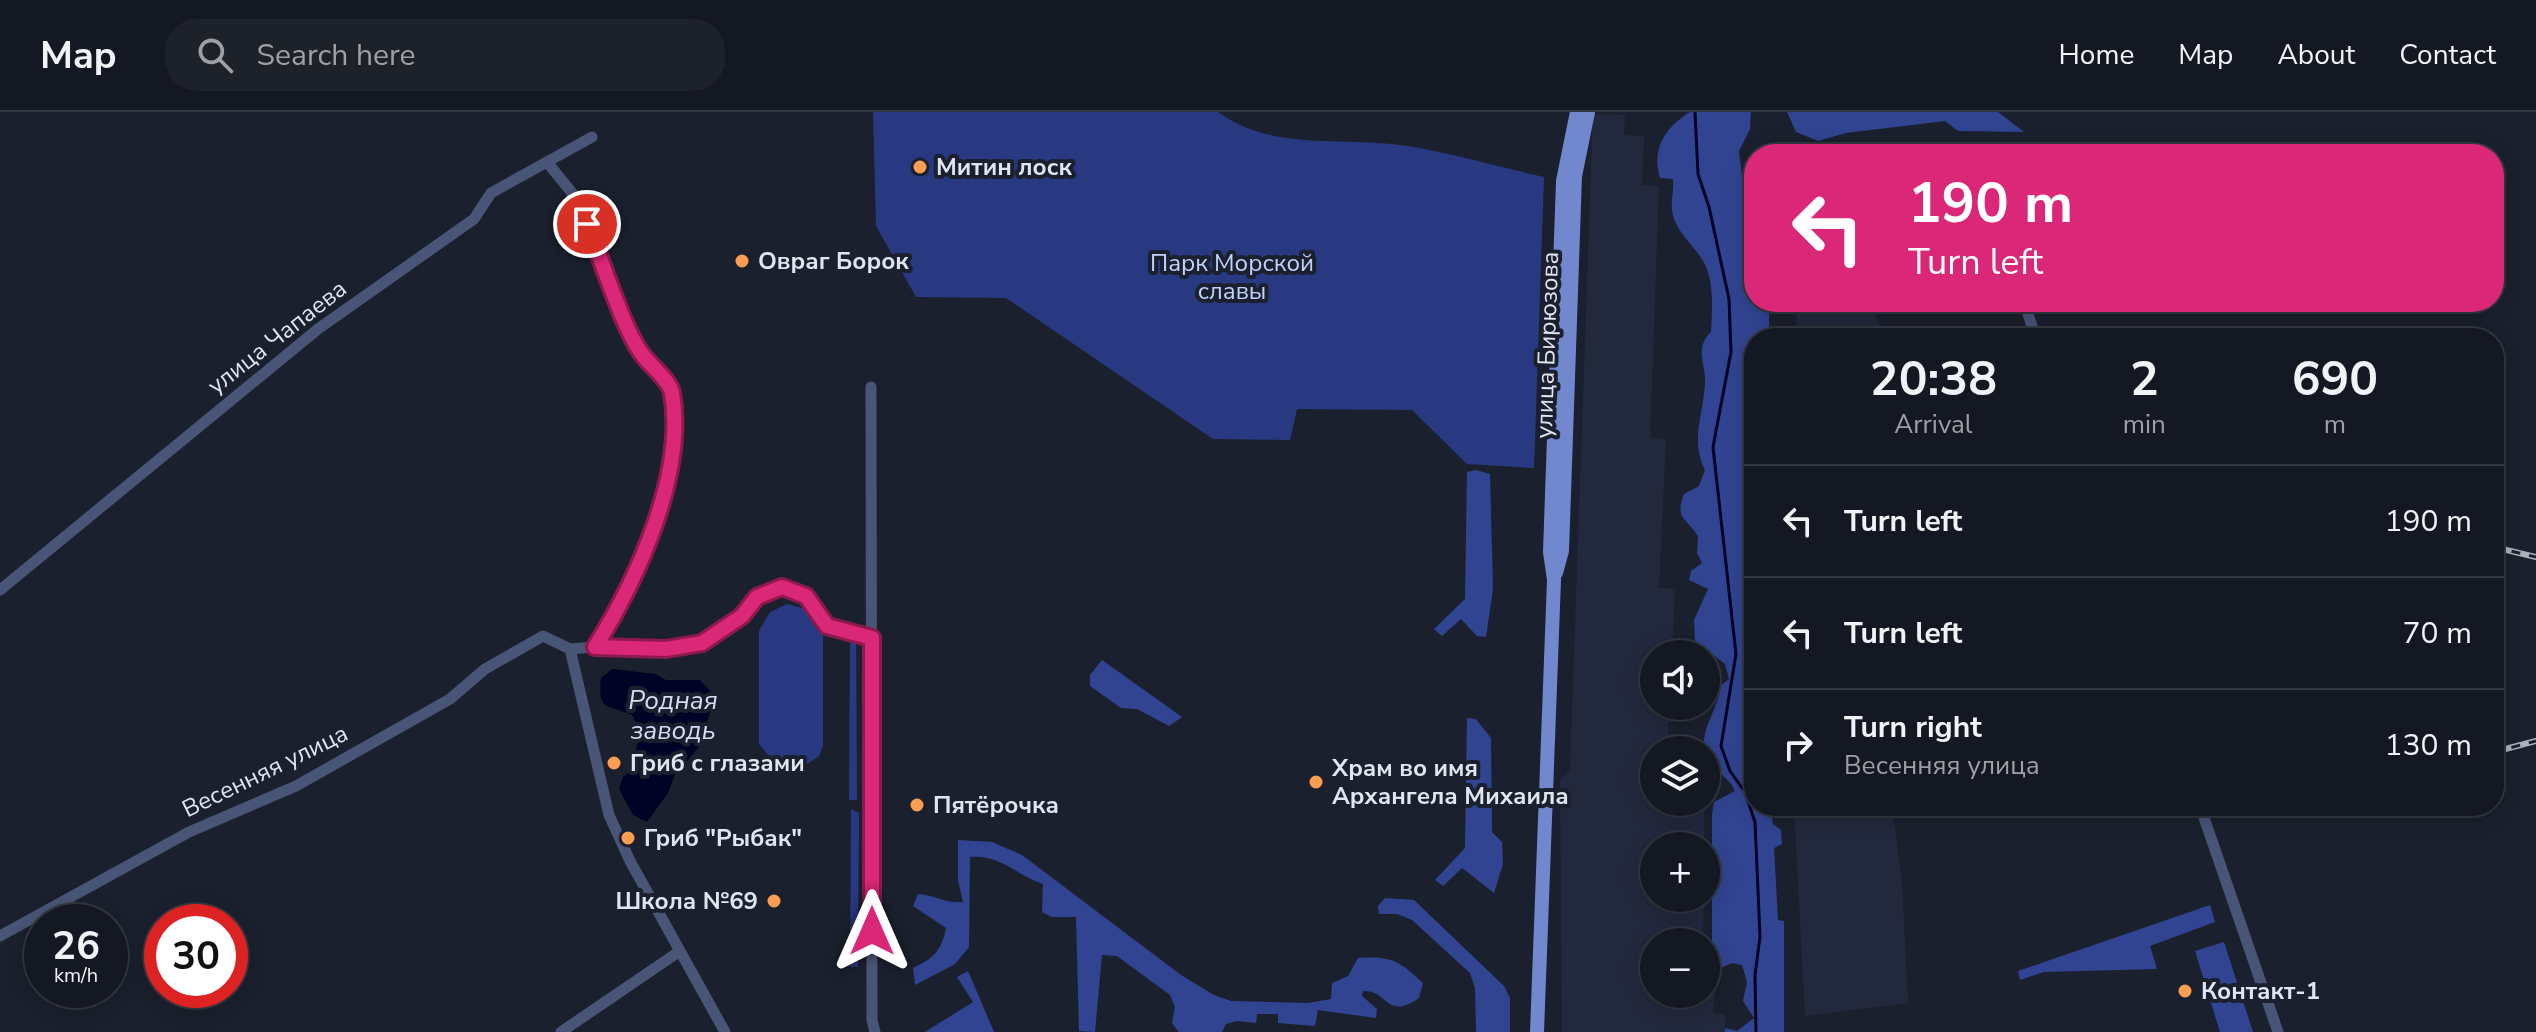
<!DOCTYPE html>
<meta charset="utf-8">
<style>
body{margin:0;font-family:"Nunito Sans",sans-serif;background:#1d212a;color:#f1f3f6;height:100vh;display:flex;flex-direction:column;font-size:30px;white-space:nowrap}
*{box-sizing:border-box;margin:0}
p{font-size:26px;color:#9da0a5}
.icon{flex:none;width:44px;height:44px;fill:none;stroke:currentColor;stroke-width:2;stroke-linecap:round;stroke-linejoin:round}
.map{position:relative;flex:1;overflow:hidden}
.sheet{position:absolute;left:1744px;top:216px;width:760px;height:488px;display:flex;flex-direction:column;background:#141822;border-radius:32px;box-shadow:0 4px 20px #0003,0 0 0 2px #333740}
.sheet>*{flex:none}
.hud{position:absolute;left:1744px;top:32px;width:760px;height:168px;border-radius:32px;box-shadow:0 4px 20px #0003,0 0 0 2px #333740;background:#db2777;color:#fff;overflow:hidden}
.tools{position:absolute;left:1640px;top:528px;display:grid;gap:16px}
.tools a{display:grid;place-items:center;width:80px;height:80px;border-radius:50%;background:#141822;box-shadow:0 4px 20px #0003,0 0 0 2px #333740;font-size:40px}
.speed{position:absolute;left:24px;top:792px;display:flex;gap:16px;font-size:40px;font-weight:700;text-align:center}
.speed>*{display:grid;place-content:center;width:104px;height:104px;border-radius:50%;background:#141822;box-shadow:0 4px 20px #0003,0 0 0 2px #333740;line-height:1}
.speed small{font-size:20px;font-weight:400}
.speed .limit{border:12px solid #d22;background:#fff;color:#111}
.pin{position:absolute;display:grid;place-items:center;width:68px;height:68px;color:#fff;margin:-34px;border:4px solid #fff;border-radius:50%;box-shadow:0 2px 8px #0007}
.me{position:absolute;width:88px;margin:-44px;rotate:0deg;stroke-linejoin:round;filter:drop-shadow(0 0 6px #0008)}
.turn{display:flex;align-items:center;gap:28px;height:168px;padding:0 32px;font-size:36px}
.turn .icon{width:104px;height:104px;stroke-width:2.5}
.turn b{display:block;font-size:56px;line-height:68px}
.eta{display:flex;justify-content:space-evenly;align-items:center;height:136px;text-align:center}
.eta b{font-size:48px;font-weight:700;line-height:56px}
ul{padding:0;list-style:none}
li{display:flex;align-items:center;gap:24px;height:112px;padding:0 32px;border-top:2px solid #333740}
li div{flex:1}
li b{display:block;font-size:30px}
li em{font-style:normal}
header{display:flex;align-items:center;gap:48px;box-sizing:border-box;height:112px;padding:0 40px;background:#141822;border-bottom:2px solid #333740}
header strong{font-size:38px}
nav{display:flex;gap:44px;margin-inline-start:auto;font-size:28px}
.search{width:560px;height:72px;background:#1d212a;display:flex;align-items:center;gap:20px;box-sizing:border-box;padding:0 28px;border-radius:32px;color:#9da0a5;font-size:30px}
.map>svg:first-child{display:block}
.built{fill:#23293d}
.green{fill:#283982}
.forest{fill:#314491}
.water{fill:#020226}
.lines{fill:none;stroke-linecap:round;stroke-linejoin:round}
.stream{stroke:#020226;stroke-width:3}
.minor{stroke:#495577;stroke-width:11}
.major{stroke:#7188ce;stroke-width:14}
.rail-casing{stroke:#acb0bb;stroke-width:6}
.rail{stroke:#1b202e;stroke-width:3;stroke-dasharray:9;stroke-linecap:butt}
.route-casing{stroke:#8e194d;stroke-width:20}
.route{stroke:#db2777;stroke-width:14}
.poi-dot{fill:#fb9e51;stroke:#1b202e;stroke-width:3}
.labels{text-anchor:middle;stroke-width:8;stroke-linejoin:round;paint-order:stroke}
.poi-label{font-size:24px;font-weight:bold;fill:#e1e5ef;stroke:#1b202e;text-anchor:start}
.park-label{font-size:24px;fill:#c1d1fd;stroke:#1b202e}
.street-label{font-size:24px;fill:#e1e5ef;stroke:#1b202e}
.water-label{font-size:26px;font-style:italic;fill:#d5ddf3;stroke:#1b202e}
</style>
<header>
<strong>Map</strong>
<div class="search"><svg class="icon" aria-label="search" viewBox="0 0 24 24"><circle cx="10" cy="10" r="6"/><path d="M15 15l6 6"/></svg>Search here</div>
<nav><a>Home</a><a>Map</a><a>About</a><a>Contact</a></nav>
</header>
<div class="map">
<svg width="2536" height="920" viewBox="0 0 2536 920">
<rect width="100%" height="100%" fill="#1b202e"/>
<path class="built" d="M 1593,2 L 1625,3 L 1624,23 L 1644,24 L 1642,73 L 1659,74 L 1650,326 L 1666,327 L 1659,476 L 1675,477 L 1672,542 L 1654,542 L 1654,594 L 1670,594 L 1668,622 L 1683,623 L 1682,638 L 1654,638 L 1654,690 L 1704,690 L 1704,734 L 1654,734 L 1654,786 L 1704,786 L 1703,830 L 1654,830 L 1654,882 L 1706,882 L 1706,847 L 1717,859 L 1713,901 L 1725,902 L 1725,920 L 1562,920 L 1560,669 L 1570,657 Z
M 1797,190 L 1870,190 L 1885,226 L 1796,226 Z
M 1794,694 L 1892,694 L 1902,771 L 1908,891 L 1805,904 Z"/>
<path class="green" d="M 873,0 L 1218,0 C 1268,37 1334,26 1392,32 C 1443,38 1494,54 1544,65 L 1534,356 L 1467,352 L 1412,298 L 1297,297 L 1290,328 L 1213,327 L 1006,186 L 916,185 L 876,114 Z
M 787,492 L 813,499 L 823,516 L 823,633 L 819,644 L 803,655 L 777,654 L 759,632 L 759,519 L 770,500 Z
M 850,518 L 856,518 L 857,688 L 849,688 Z
M 851,697 L 859,701 L 858,855 L 850,855 Z"/>
<path class="forest" d="M 1690,0 L 1751,0 L 1750,17 L 1739,39 L 1742,64 L 1754,90 L 1754,190 L 1769,190 L 1769,226 L 1754,226 L 1754,327 L 1748,345 L 1754,427 L 1754,694 L 1770,694 L 1773,712 L 1781,718 L 1782,732 L 1774,736 L 1778,808 L 1784,809 L 1784,920 L 1725,920 L 1725,916 L 1737,919 L 1754,906 L 1743,889 L 1747,870 L 1742,853 L 1732,851 L 1712,860 L 1712,702 L 1714,690 L 1735,679 C 1729,665 1718,662 1710,651 C 1692,626 1719,599 1721,573 L 1729,567 L 1725,552 L 1695,529 L 1694,508 L 1708,477 L 1689,468 L 1691,459 L 1702,451 L 1697,441 L 1698,424 C 1687,406 1674,407 1684,382 L 1699,374 L 1705,358 C 1690,328 1703,304 1705,272 C 1706,252 1694,236 1711,220 C 1712,199 1714,177 1707,157 C 1699,136 1675,122 1672,98 C 1671,88 1674,77 1673,67 L 1660,66 C 1651,36 1666,15 1690,0 Z
M 1787,0 L 1998,0 L 2024,20 L 1958,19 L 1945,9 L 1846,21 L 1818,29 L 1796,20 Z
M 1476,358 L 1490,362 L 1493,477 L 1486,525 L 1477,524 L 1461,507 L 1442,524 L 1434,517 L 1465,487 L 1467,360 Z
M 1102,548 L 1182,605 L 1169,614 L 1137,597 L 1121,596 L 1090,574 L 1090,563 Z
M 1467,606 L 1476,607 L 1491,626 L 1492,720 L 1502,730 L 1503,752 L 1494,781 L 1462,756 L 1443,774 L 1435,768 L 1465,736 Z
M 958,728 L 992,730 L 1022,743 L 1181,863 L 1214,883 L 1231,889 L 1270,890 L 1308,891 L 1331,887 L 1332,871 L 1348,864 L 1358,846 C 1391,844 1398,848 1423,871 L 1419,886 C 1385,909 1389,878 1363,879 L 1362,884 L 1377,897 L 1376,906 L 1318,898 L 1315,914 L 1278,911 L 1278,902 L 1257,902 L 1256,911 L 1237,909 L 1226,912 L 1222,920 L 1179,920 L 1172,911 L 1175,895 L 1170,883 L 1117,844 L 1102,843 L 1095,920 L 1079,919 L 1076,805 L 1052,805 L 1042,800 L 1043,772 C 1016,763 1000,742 970,745 L 969,835 L 955,852 L 915,873 L 913,856 C 933,847 942,838 946,816 L 913,794 L 918,782 C 935,783 946,792 963,790 L 958,768 Z
M 1385,786 L 1414,788 L 1504,874 L 1510,886 L 1510,920 L 1476,920 L 1475,876 L 1470,861 L 1412,808 L 1397,802 L 1379,802 L 1378,794 Z
M 2210,793 L 2215,810 L 2150,834 L 2157,857 L 2044,860 L 2020,868 L 2018,859 Z
M 2224,830 L 2253,920 L 2220,920 L 2195,839 Z
M 968,859 L 994,920 L 925,920 L 973,890 L 957,865 Z"/>
<path class="water" d="M 612,557 L 656,562 L 666,568 L 700,568 L 711,580 L 710,600 L 700,634 L 675,663 L 668,681 L 647,710 L 633,703 L 619,677 L 623,665 L 637,654 L 636,636 L 641,619 L 632,603 C 609,592 597,601 601,566 Z"/>
<g class="lines">
<path class="stream" d="M 1695,0 L 1698,62 L 1709,95 L 1729,187 L 1731,240 L 1713,335 L 1736,542 L 1721,634 L 1730,659 L 1745,680 L 1755,710 L 1760,825 L 1755,863 L 1756,920"/>
<path class="minor" d="M 547,50 L 577,87 L 640,240 L 672,278 L 673,345 L 650,423 L 621,494 L 595,535 L 570,537
M 2024,190 L 2036,226
M 871,275 L 872,908 L 875,920
M 0,478 L 318,217 L 474,107 L 491,81 L 592,25
M 595,535 L 666,537 L 702,531 L 742,504 L 757,485 L 782,475 L 806,484 L 827,514 L 872,526
M 2200,694 L 2278,920
M 0,824 L 189,720 L 296,674 L 450,587 L 485,557 L 543,524 L 570,537 L 609,703 L 630,749 L 725,920
M 561,920 L 680,839"/>
<path class="major" d="M 1556,461 L 1562,439 L 1575,64 L 1588,0
M 1537,920 L 1554,468 L 1550,440 L 1563,69 L 1577,0"/>
<g class="rail-casing">
<path id="rail" d="M 2494,435 L 2536,445
M 2494,640 L 2536,629"/>
</g>
<use href="#rail" class="rail"/>
</g>
<g class="lines">
<g class="route-casing">
<path id="route" d="M 587,112 C 601,145 623,217 642,242 C 650,254 670,268 672,281 C 686,362 637,468 595,535 L 666,537 L 702,531 L 742,504 L 757,485 L 782,475 L 806,484 L 827,514 L 872,526 L 872,819"/>
</g>
<use href="#route" class="route"/>
</g>
<g class="poi-dot">
<circle cx="920" cy="55" r="8"/>
<circle cx="742" cy="149" r="8"/>
<circle cx="614" cy="651" r="8"/>
<circle cx="1316" cy="670" r="8"/>
<circle cx="917" cy="693" r="8"/>
<circle cx="628" cy="726" r="8"/>
<circle cx="774" cy="789" r="8"/>
<circle cx="2185" cy="879" r="8"/>
</g>
<g class="labels">
<g class="poi-label">
<text x="936" y="63">Митин лоск</text>
<text x="758" y="157">Овраг Борок</text>
<text x="630" y="659">Гриб с глазами</text>
<text x="1332" y="664">Храм во имя<tspan x="1332" dy="28">Архангела Михаила</tspan></text>
<text x="933" y="701">Пятёрочка</text>
<text x="644" y="734">Гриб "Рыбак"</text>
<text x="758" y="797" text-anchor="end">Школа №69</text>
<text x="2201" y="887">Контакт-1</text>
</g>
<g class="park-label">
<text x="1232" y="159">Парк Морской<tspan x="1232" dy="28">славы</tspan></text>
</g>
<g class="street-label">
<text transform="translate(277 225) rotate(-38)" y="8">улица Чапаева</text>
<text transform="translate(1547 233) rotate(-88)" y="8">улица Бирюзова</text>
<text transform="translate(265 659) rotate(-26)" y="8">Весенняя улица</text>
</g>
<g class="water-label">
<text x="673" y="597">Родная<tspan x="673" dy="30">заводь</tspan></text>
</g>
</g>
</svg>
<div class="tools">
<a><svg class="icon" aria-label="sound" viewBox="0 0 24 24"><path d="M4 9h4l5-4v14l-5-4H4zM17 9q2 3 0 6"/></svg></a>
<a><svg class="icon" aria-label="layers" viewBox="0 0 24 24"><path d="M12 4l9 5-9 5-9-5zM3 14l9 5 9-5"/></svg></a>
<a>+</a>
<a>−</a>
</div>
<div class="speed"><div>26<small>km/h</small></div><div class="limit">30</div></div>
<div class="pin" style="left:587px;top:112px;background:#d93025"><svg class="icon" aria-label="arrive" viewBox="0 0 24 24"><path d="M6 21V4h12l-3 4 3 4H6"/></svg></div>
<svg class="me" style="left:872px;top:819px" viewBox="-20 -20 40 40"><path d="M0-17L14 15 0 8-14 15z" fill="#db2777" stroke="#fff" stroke-width="4"/></svg>
<div class="hud">
<div class="turn"><svg class="icon" aria-label="left" viewBox="0 0 24 24"><path d="M17 20v-9H6M10 6l-5 5 5 5"/></svg><div><b>190 m</b>Turn left</div></div>
</div>
<section class="sheet">
<div class="eta">
<div><b>20:38</b><p>Arrival</p></div>
<div><b>2</b><p>min</p></div>
<div><b>690</b><p>m</p></div>
</div>
<ul>
<li><svg class="icon" aria-label="left" viewBox="0 0 24 24"><path d="M17 20v-9H6M10 6l-5 5 5 5"/></svg><div><b>Turn left</b></div><em>190 m</em></li>
<li><svg class="icon" aria-label="left" viewBox="0 0 24 24"><path d="M17 20v-9H6M10 6l-5 5 5 5"/></svg><div><b>Turn left</b></div><em>70 m</em></li>
<li><svg class="icon" aria-label="right" viewBox="0 0 24 24"><path d="M7 20v-9h11M14 6l5 5-5 5"/></svg><div><b>Turn right</b><p>Весенняя улица</p></div><em>130 m</em></li>
</ul>
</section>
</div>
